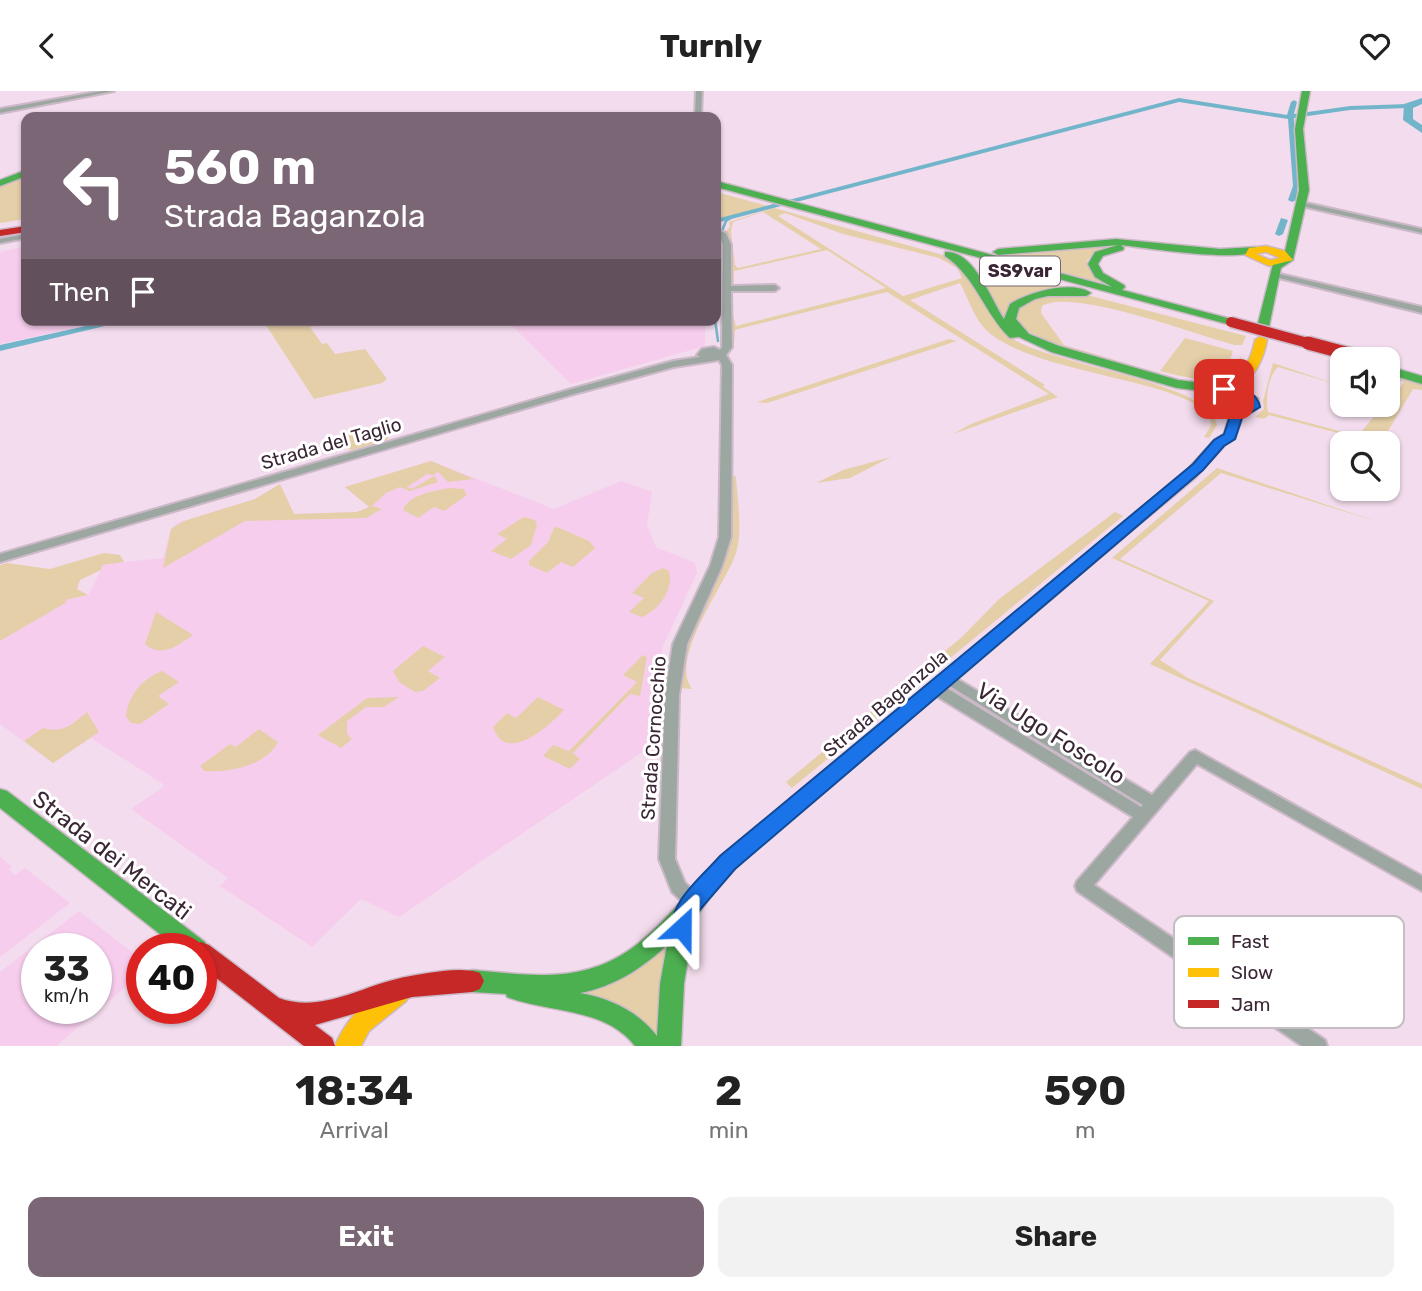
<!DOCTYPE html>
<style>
body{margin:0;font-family:Rubik,sans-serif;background:#f2f2f2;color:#222;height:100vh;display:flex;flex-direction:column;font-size:26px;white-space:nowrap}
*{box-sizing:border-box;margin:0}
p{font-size:23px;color:#767676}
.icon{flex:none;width:38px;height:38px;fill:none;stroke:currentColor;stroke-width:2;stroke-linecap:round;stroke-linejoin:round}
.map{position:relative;height:955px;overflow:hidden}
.side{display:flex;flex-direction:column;background:#fff;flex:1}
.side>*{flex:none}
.guide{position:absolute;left:21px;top:21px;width:700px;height:214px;border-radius:14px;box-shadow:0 2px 5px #0004;background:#7b6675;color:#fff;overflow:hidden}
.fabs{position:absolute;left:1330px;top:256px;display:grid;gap:14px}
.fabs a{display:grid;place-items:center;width:70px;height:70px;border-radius:14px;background:#fff;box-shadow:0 2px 5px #0004;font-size:35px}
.speed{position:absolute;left:21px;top:842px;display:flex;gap:14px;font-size:35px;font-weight:700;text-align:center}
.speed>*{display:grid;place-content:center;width:91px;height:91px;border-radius:50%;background:#fff;box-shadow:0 2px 5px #0004;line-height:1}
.speed small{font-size:18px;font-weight:400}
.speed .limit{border:10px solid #d22;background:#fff;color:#111}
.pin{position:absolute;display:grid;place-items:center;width:60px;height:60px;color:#fff;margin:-30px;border-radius:14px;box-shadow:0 4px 10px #0006}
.me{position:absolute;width:77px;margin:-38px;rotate:24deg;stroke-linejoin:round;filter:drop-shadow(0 0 5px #0008)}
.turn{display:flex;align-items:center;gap:24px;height:147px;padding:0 28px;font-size:32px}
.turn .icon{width:91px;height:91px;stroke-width:2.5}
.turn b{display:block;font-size:49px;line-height:60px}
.then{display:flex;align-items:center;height:66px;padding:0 28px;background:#0003;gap:14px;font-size:26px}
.eta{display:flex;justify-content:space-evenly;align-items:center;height:119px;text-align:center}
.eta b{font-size:42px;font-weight:700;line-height:49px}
.primary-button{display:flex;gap:14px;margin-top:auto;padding:14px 28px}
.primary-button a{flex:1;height:80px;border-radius:14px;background:#7b6675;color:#fff;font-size:28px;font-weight:700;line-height:80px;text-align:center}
.primary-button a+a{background:#f2f2f2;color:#222}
header{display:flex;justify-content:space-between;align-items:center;height:91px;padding:0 28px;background:#fff;font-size:32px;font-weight:700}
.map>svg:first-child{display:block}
.built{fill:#f7cded;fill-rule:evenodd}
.green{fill:#e5cfa9;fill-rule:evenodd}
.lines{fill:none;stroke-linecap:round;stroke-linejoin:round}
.stream{stroke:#72b5ca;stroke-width:2.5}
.canal{fill:#72b5ca;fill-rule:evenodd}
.river{fill:#72b5ca;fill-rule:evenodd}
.street-casing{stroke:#ccb9c7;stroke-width:4}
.fast-casing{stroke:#ccb9c7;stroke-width:3}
.slow-casing{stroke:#ccb9c7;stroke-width:3}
.jam-casing{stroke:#ccb9c7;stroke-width:3}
.street{fill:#9ba7a0;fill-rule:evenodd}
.fast{fill:#4caf50;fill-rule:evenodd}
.slow{fill:#ffc107;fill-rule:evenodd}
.jam{fill:#c62828;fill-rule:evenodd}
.jam-bridge-far1-casing{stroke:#ccb9c7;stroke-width:13;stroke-linecap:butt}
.jam-bridge-casing{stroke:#ccb9c7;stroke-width:16;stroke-linecap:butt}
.jam-bridge-far1{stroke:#c62828;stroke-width:10}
.jam-bridge{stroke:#c62828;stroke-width:13}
.route{fill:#1a73e8;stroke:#114b97;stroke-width:2}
.labels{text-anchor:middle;stroke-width:6;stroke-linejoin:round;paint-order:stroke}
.shield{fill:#fff;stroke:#756772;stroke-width:2}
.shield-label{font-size:18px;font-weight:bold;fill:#3a2635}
.street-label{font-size:19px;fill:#3a2635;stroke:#fff}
.near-street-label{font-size:23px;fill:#3a2635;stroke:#fff}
.key{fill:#fff;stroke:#c4bec2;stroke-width:2}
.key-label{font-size:19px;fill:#3a2635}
</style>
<header><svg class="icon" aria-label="back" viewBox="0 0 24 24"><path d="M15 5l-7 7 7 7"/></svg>Turnly<svg class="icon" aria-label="heart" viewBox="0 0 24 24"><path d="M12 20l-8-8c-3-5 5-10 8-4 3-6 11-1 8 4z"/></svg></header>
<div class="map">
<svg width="1422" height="955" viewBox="0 0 1422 955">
<rect width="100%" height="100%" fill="#f3dced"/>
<path class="built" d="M 26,155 L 26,229 L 112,229 L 0,253 L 0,161 Z
M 506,229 L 705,229 L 705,255 L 571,293 Z
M 431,370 L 554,418 L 621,390 L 652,401 L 647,434 L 656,456 L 695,472 L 697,482 L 663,555 L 650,656 L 399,826 L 361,808 L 312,856 L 220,795 L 228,787 L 131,718 L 163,696 L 163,693 L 91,647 L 53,672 L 0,633 L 0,550 L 66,511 L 63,509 L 88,504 L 101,479 L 104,462 L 120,464 L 124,471 L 163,467 L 171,438 L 177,432 L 255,408 L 280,393 L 294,423 L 357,421 L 369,416 L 345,396 Z
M 0,766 L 12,776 L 9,779 L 15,784 L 25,777 L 70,812 L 0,866 Z
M 79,820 L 142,869 L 142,882 L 56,955 L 0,955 L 0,881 ZM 37,858 L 96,858 L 96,917 L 37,917 Z"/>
<path class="green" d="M 26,84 L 26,128 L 0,132 L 0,94 Z
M 716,101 L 768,115 L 716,129 Z
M 774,117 L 950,166 L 961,171 C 972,188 995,232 1008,244 C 1039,273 1214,290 1217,334 L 1209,347 L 1204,346 L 1211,335 L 1210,326 C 1200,312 1180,306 1164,300 C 1117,284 1021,272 986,239 C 974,227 968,207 960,192 L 910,209 L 1045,294 L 1043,296 L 1058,306 L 953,343 L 971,333 L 1049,303 L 887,201 L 738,238 L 735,239 L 734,254 L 731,253 L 733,224 L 736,235 L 886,197 L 827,159 L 734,180 L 734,195 L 731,194 L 728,142 L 725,141 L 730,136 L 729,131 ZM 763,121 L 821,158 L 738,177 L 735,174 L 731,140 L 733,131 ZM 785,122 L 843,143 L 939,167 L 957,177 L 962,187 L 903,205 L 778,125 Z
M 1118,153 L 1094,162 L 1087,169 L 1090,179 L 1106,193 L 996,164 Z
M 981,175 L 988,175 L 1069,197 L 1039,200 L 1001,226 L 978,178 Z
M 1083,203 L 1246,245 L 1242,254 L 1235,254 C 1200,245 1071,196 1042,215 L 1041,222 L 1064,254 L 1179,288 L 1203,291 L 1228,287 L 1233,283 L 1240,267 L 1246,269 L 1241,284 L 1223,293 L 1195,294 L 1083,265 L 1020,237 L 1015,220 L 1034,206 Z
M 270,229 L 311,229 L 315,235 L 310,236 L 322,253 L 327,252 L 335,263 L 365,258 L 387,288 L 382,292 L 314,308 L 264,231 Z
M 1185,247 L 1233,260 L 1226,281 C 1207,294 1181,285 1160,280 Z
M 949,248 L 957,250 L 767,312 L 757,311 Z
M 1273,272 L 1342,295 L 1278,276 C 1268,285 1265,308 1268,321 L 1358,345 L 1384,313 L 1388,313 L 1388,307 L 1392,308 L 1404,291 L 1388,286 L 1388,283 L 1422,293 L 1422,299 L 1413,298 L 1381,352 L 1376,352 L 1269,324 L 1264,328 L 1255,326 L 1264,318 L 1263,310 Z
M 380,333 L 389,345 L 387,349 L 352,359 L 344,357 L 337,345 Z
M 891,366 L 850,387 L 816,392 L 843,379 Z
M 431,370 L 474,388 L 448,391 L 438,381 L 433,384 L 427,383 L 407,396 L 412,398 L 432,386 L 435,385 L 438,391 L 410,400 L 400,396 L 386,402 L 372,415 L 382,418 L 366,427 L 245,430 L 163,477 L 171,438 L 184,430 L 255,408 L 280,393 L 294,423 L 357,421 L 369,416 L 345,396 Z
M 1217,377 L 1381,432 L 1221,382 L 1120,468 L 1214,510 L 1160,569 L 1188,587 L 1422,693 L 1422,698 L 1150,573 L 1209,510 L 1112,467 Z
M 736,385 C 737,408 743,439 736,462 C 726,493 668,567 692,598 L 679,597 L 682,563 L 727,461 L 731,435 L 732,386 Z
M 449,397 L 464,398 L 467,404 L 444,420 L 434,416 L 418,427 L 403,419 C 408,404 434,400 449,397 Z
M 1115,421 L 1123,425 L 792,697 L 786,691 L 962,546 L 999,508 Z
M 524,426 L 535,429 L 537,434 L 531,454 L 511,468 L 491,460 L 507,448 L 497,443 Z
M 557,436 L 589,450 L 595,457 L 573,476 L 561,471 L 547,482 L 529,474 L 529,470 L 548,451 L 554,437 Z
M 104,462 L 120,464 L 124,471 L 102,474 L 101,479 L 80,489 L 77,498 L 88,504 L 65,509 L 67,511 L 0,550 L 0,474 L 7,472 L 50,478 Z
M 663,477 L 669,480 C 674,499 659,519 642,526 L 629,521 L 644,507 L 632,502 L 652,482 Z
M 156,521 L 193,544 C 178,554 162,568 145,553 Z
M 423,555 L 445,566 L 428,580 L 440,587 L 423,600 L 415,601 L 399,591 L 393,580 Z
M 643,564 L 647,566 L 640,605 L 630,603 L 573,662 L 580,668 L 570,678 L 543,665 L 553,654 L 569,660 L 637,591 L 623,584 Z
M 162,580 L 179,591 L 158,605 L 169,613 L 140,633 L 131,632 L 126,626 C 128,604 142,588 162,580 Z
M 399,606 L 384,616 L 366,616 L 347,630 L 347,643 L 352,648 L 341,657 L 318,644 L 367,607 Z
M 538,606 L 564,619 C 550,634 506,675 493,636 L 507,622 L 516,627 Z
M 87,621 L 99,641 L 53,672 L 24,650 L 43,637 C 64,642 72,634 87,621 Z
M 259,638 L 278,651 C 266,675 228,682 204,680 L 200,675 L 230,653 L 236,656 Z
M 670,849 L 659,950 L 573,904 C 613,896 644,880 670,849 Z"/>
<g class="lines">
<path class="stream" d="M 722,140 L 726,130 L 732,126
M 716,152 L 716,183
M 716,188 L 716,217
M 715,229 L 718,250"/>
<path class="canal" d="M 1179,7 L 1287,24 L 1291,11 L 1294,9 L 1297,11 L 1294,23 L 1350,15 L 1408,13 L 1411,15 L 1408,17 L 1350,19 L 1294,27 L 1298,94 L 1296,109 L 1292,111 L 1288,109 L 1293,95 L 1288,28 L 1179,11 L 716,132 L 716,128 Z
M 1281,127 L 1288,129 L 1283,143 L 1279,145 L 1275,143 Z
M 113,229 L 130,229 L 0,260 L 0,254 Z"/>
<path class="river" d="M 1422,7 L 1422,13 L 1413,17 L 1413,28 L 1422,34 L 1422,42 L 1403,29 L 1404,13 Z"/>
<g class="street-casing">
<path id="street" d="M 102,0 L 114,0 L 0,22 L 0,18 Z
M 696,0 L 702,0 L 701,26 L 695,26 Z
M 1297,110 L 1422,138 L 1422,142 L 1297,114 Z
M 716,139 L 726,142 L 731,154 L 731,195 L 775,194 L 779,197 L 775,200 L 731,200 L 732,256 L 726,264 L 732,274 L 731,446 L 722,475 L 687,553 L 679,604 L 675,768 L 685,792 L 699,805 L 701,810 L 699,815 L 693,817 L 687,815 L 672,801 L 659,768 L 665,604 L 673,553 L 710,475 L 719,446 L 722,274 L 719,269 L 674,276 L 574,303 L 0,471 L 0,463 L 568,299 L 673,270 L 700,266 L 697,264 L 702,258 L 714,256 L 720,259 L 722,256 L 723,154 L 720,145 L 716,144 Z
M 26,143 L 26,147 L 0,152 L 0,148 Z
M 1271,181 L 1422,216 L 1422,222 L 1271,185 Z
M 947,582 L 1152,704 L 1190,661 L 1195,659 L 1422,785 L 1422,800 L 1197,673 L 1094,794 L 1325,949 L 1327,955 L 1302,955 L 1077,800 L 1075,795 L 1077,790 L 1133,726 L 930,601 L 928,597 L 930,593 L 940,593 L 1141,716 L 1143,714 L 942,590 L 940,587 L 942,584 Z"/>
</g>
<g class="fast-casing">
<path id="fast" d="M 1302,0 L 1310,0 L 1303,38 L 1309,99 L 1293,169 L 1281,177 L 1269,236 L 1263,239 L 1257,236 L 1273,173 L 1283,169 L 1299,99 L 1295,38 Z
M 26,79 L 26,85 L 0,95 L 0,89 Z
M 716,90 L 1112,196 L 1095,186 L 1088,173 L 1095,161 L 1118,154 L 998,164 L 993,161 L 998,158 L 1116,148 L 1220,158 L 1255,156 L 1260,159 C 1240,172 1148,157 1121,154 L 1124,157 L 1123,159 L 1103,165 L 1098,173 L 1103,182 L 1124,194 L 1125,196 L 1122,199 L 1235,229 L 1237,231 L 1231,234 L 716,96 Z
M 945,161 C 974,159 991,209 1004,228 L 1010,213 C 1029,201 1072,189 1091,202 L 1086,205 L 1048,205 L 1035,208 L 1019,217 L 1016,228 L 1029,243 L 1059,255 L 1178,289 L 1217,294 L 1223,298 L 1217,302 L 1177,297 L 1051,261 L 1019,246 L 1010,247 C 984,222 976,186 945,165 Z
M 1388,275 L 1422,285 L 1422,293 L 1388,283 Z
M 1125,433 L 1133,438 L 1130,441 L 735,777 L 711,805 L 694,829 L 684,893 L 681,955 L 635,955 C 605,916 549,922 507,906 L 506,903 L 472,901 L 464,898 L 460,890 L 464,882 L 472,879 C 510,882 552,889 589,878 C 646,863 683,805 721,765 L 1120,435 ZM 667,854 L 660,893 L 657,945 C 637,920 612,908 580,902 C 613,896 643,877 667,854 Z
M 0,698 L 7,700 L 205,851 L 208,858 L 205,865 L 201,867 L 201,858 L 179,858 L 0,717 Z"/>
</g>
<g class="slow-casing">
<path id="slow" d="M 1266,155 L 1285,160 L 1293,169 L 1269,175 L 1245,164 L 1249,157 ZM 1266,161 L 1280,167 L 1270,169 L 1256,163 Z
M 1261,245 L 1267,249 C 1263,270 1255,286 1237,296 L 1258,307 L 1260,316 L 1242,327 L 1235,348 L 1225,354 L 1196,386 L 1130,441 L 1120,441 L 1117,438 L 1120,435 L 1186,380 L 1215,348 L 1224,343 L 1229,325 L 1209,318 L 1198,305 L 1204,297 C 1235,290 1248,283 1255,249 ZM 1217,302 L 1233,303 L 1247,314 C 1233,321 1221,317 1211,305 Z
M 398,891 L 406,894 L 410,902 L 406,910 L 369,940 L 361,955 L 335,955 C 346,928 370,902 398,891 Z"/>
</g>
<g class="jam-casing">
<path id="jam" d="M 26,135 L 26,141 L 0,145 L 0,139 Z
M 201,851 L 209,854 L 279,907 C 317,921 354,900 389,890 C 407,885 425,882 443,880 C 455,879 468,878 480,882 L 484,890 L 480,898 L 472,901 L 412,906 L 315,934 L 332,947 L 335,955 L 304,955 L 201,875 L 201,858 L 191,858 L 193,854 Z"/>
</g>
<use href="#street" class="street"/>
<use href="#fast" class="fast"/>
<use href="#slow" class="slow"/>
<use href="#jam" class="jam"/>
<g class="jam-bridge-far1-casing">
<path id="jam-bridge-far1" d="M 1231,231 L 1315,254"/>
</g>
<g class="jam-bridge-casing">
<path id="jam-bridge" d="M 1308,252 L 1368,268"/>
</g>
<use href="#jam-bridge-far1" class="jam-bridge-far1"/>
<use href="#jam-bridge" class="jam-bridge"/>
</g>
<path class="route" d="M 1224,294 C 1239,298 1257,299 1260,316 L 1242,327 L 1235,348 L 1224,355 L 1203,379 L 735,778 L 697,822 L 690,844 L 682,847 L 675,844 C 662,816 704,784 720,765 L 1193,373 L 1214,349 L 1224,343 L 1231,322 L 1247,314 L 1242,307 L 1220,301 L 1218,298 Z"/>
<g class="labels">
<rect class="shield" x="980" y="165.5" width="80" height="29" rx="5"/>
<g class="shield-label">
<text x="1020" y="186">SS9var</text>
</g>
<g class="street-label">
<text transform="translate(331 352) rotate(-16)" y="7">Strada del Taglio</text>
<text transform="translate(885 612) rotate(-40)" y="7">Strada Baganzola</text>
<text transform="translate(653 647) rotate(-86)" y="7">Strada Cornocchio</text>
</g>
<g class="near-street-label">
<text transform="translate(1051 642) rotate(32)" y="8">Via Ugo Foscolo</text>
<text transform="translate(112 764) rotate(38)" y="8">Strada dei Mercati</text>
</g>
</g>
<rect x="1174" y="825" width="230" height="112" rx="10" class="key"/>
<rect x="1188" y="846" width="31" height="8" fill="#4caf50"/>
<rect x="1188" y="877" width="31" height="9" fill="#ffc107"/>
<rect x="1188" y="909" width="31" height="8" fill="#c62828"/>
<g class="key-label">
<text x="1231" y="857">Fast</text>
<text x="1231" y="888">Slow</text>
<text x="1231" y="920">Jam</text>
</g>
</svg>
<div class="fabs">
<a><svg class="icon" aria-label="sound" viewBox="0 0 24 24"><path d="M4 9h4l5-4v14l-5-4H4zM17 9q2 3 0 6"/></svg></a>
<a><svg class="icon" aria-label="search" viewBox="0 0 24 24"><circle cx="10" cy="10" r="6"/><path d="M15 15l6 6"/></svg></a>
</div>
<div class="speed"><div>33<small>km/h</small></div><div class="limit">40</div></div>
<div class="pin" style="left:1224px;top:298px;background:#d93025"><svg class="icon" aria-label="arrive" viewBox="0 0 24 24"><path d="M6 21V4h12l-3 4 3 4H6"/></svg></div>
<svg class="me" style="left:682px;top:837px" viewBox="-20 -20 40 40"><path d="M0-17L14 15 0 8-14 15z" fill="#1a73e8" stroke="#fff" stroke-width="4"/></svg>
<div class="guide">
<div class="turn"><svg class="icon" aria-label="left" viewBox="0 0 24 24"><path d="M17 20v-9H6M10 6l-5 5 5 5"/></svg><div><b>560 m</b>Strada Baganzola</div></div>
<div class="then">Then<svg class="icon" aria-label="arrive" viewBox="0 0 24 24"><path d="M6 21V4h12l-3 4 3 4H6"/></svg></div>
</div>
</div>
<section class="side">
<div class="eta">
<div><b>18:34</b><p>Arrival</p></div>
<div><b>2</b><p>min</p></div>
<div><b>590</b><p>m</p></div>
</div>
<div class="primary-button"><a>Exit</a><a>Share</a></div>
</section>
